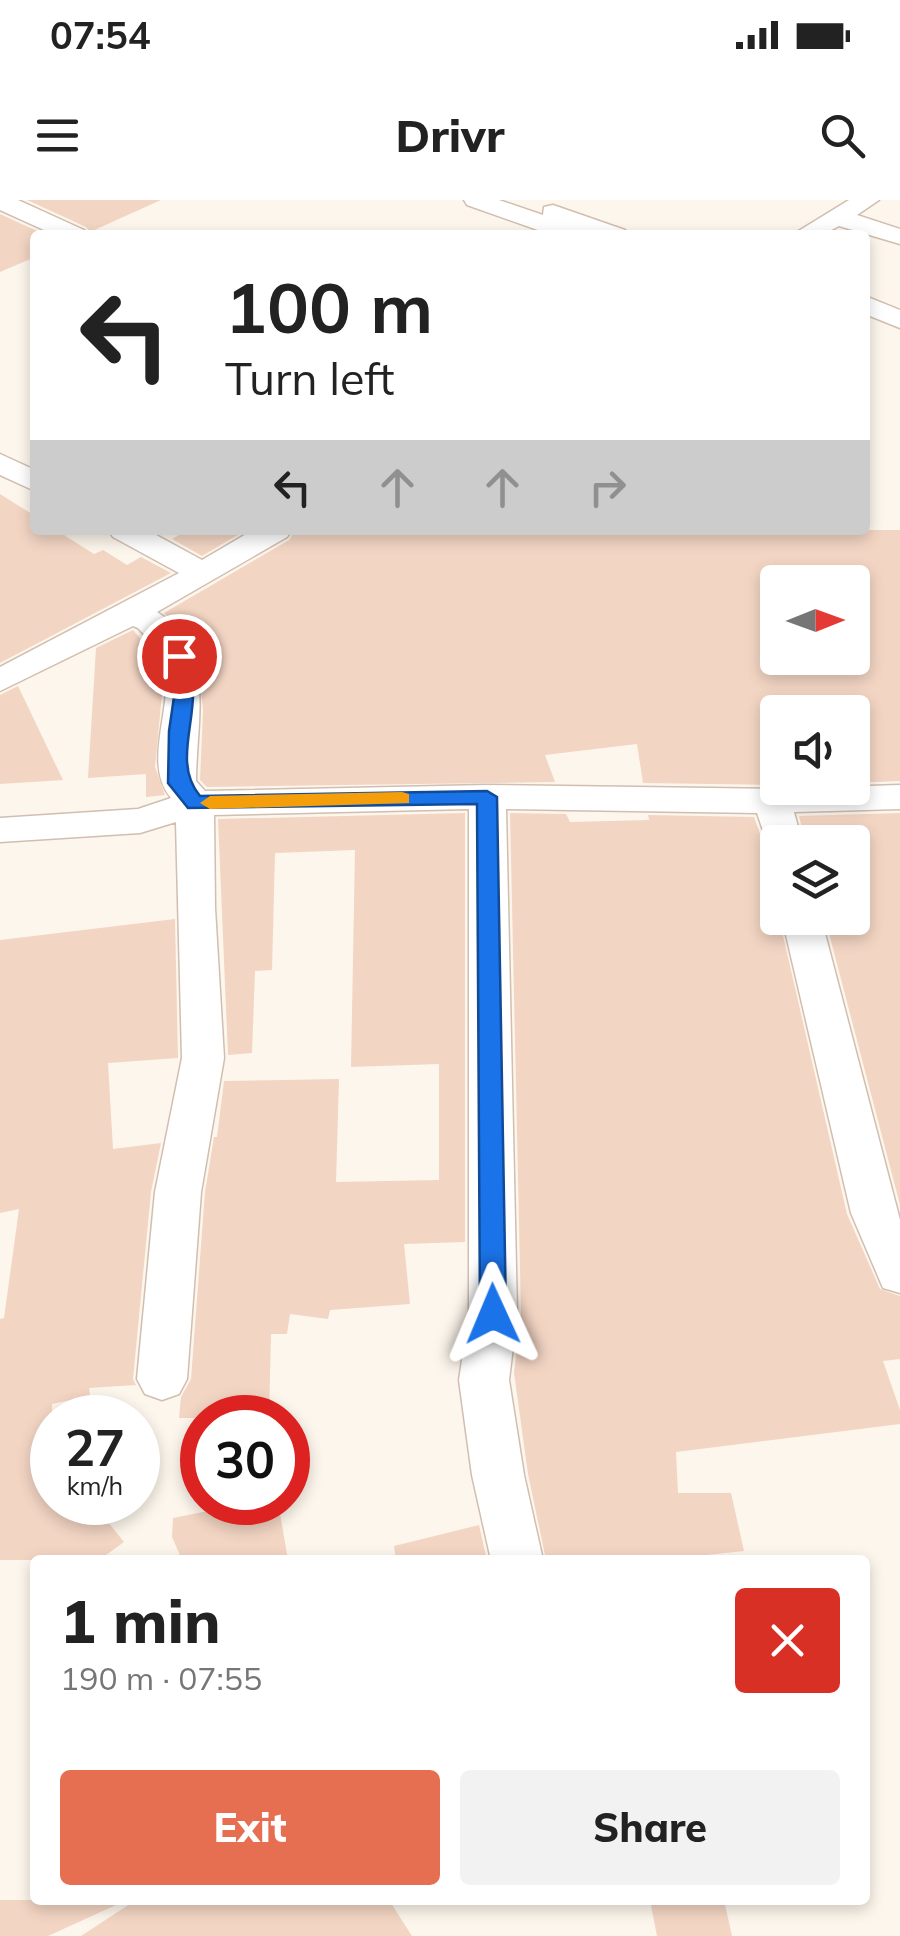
<!DOCTYPE html>
<meta charset="utf-8">
<style>
body{margin:0;font-family:Mulish,sans-serif;background:#f2f2f2;color:#222;height:100vh;display:flex;flex-direction:column;font-size:38px;white-space:nowrap}
*{box-sizing:border-box;margin:0}
p{font-size:32px;color:#767676}
.icon{flex:none;width:55px;height:55px;fill:none;stroke:currentColor;stroke-width:2;stroke-linecap:round;stroke-linejoin:round}
.map{position:relative;flex:1;overflow:hidden}
.side{position:absolute;left:30px;top:1355px;width:840px;height:350px;display:flex;flex-direction:column;background:#fff;border-radius:10px;box-shadow:0 5px 15px #0003}
.side>*{flex:none}
.banner{position:absolute;left:30px;top:30px;width:840px;height:305px;border-radius:10px;box-shadow:0 5px 15px #0003;background:#fff;color:#222;overflow:hidden}
.needle{width:65px;rotate:89deg}
.controls{position:absolute;left:760px;top:365px;display:grid;gap:20px}
.controls a{display:grid;place-items:center;width:110px;height:110px;border-radius:10px;background:#fff;box-shadow:0 5px 15px #0003;font-size:50px}
.speed{position:absolute;left:30px;top:1195px;display:flex;gap:20px;font-size:50px;font-weight:700;text-align:center}
.speed>*{display:grid;place-content:center;width:130px;height:130px;border-radius:50%;background:#fff;box-shadow:0 5px 15px #0003;line-height:1}
.speed small{font-size:25px;font-weight:400}
.speed .limit{border:15px solid #d22;background:#fff;color:#111}
.pin{position:absolute;display:grid;place-items:center;width:85px;height:85px;color:#fff;margin:-42px;border:5px solid #fff;border-radius:50%;box-shadow:0 2px 10px #0007}
.me{position:absolute;width:110px;margin:-55px;rotate:359deg;stroke-linejoin:round;filter:drop-shadow(0 0 8px #0008)}
.turn{display:flex;align-items:center;gap:35px;height:210px;padding:0 30px;font-size:45px}
.turn .icon{width:130px;height:130px;stroke-width:2.5}
.turn b{display:block;font-size:70px;line-height:85px}
.lanes{display:flex;align-items:center;height:95px;padding:0 30px;background:#0003;justify-content:center;gap:50px;direction:ltr}
.lanes .off{opacity:.35}
.round{display:grid;place-items:center;flex:none;width:105px;height:105px;border-radius:10px;background:#f2f2f2}
.head{display:flex;align-items:center;justify-content:space-between;height:170px;padding:0 30px}
h1{font-size:60px;font-weight:800;line-height:75px}
.button{display:flex;gap:20px;margin-top:auto;padding:20px 30px}
.button a{flex:1;height:115px;border-radius:10px;background:#e76f51;color:#fff;font-size:40px;font-weight:800;line-height:115px;text-align:center}
.button a+a{background:#f2f2f2;color:#222}
.status{display:flex;justify-content:space-between;align-items:center;height:70px;padding:0 50px;background:#fff;direction:ltr}
.status svg{height:28px;fill:currentColor}
header{display:flex;justify-content:space-between;align-items:center;height:130px;padding:0 30px;background:#fff;font-size:45px;font-weight:800}
.map>svg:first-child{display:block}
.building{fill:#f3d5c3;fill-rule:evenodd}
.lines{fill:none;stroke-linecap:round;stroke-linejoin:round}
.minor-casing{stroke:#d1beb0;stroke-width:3}
.minor{fill:#fff;fill-rule:evenodd}
.route{fill:#1a73e8;stroke:#114b97;stroke-width:2.5}
.slow{fill:#f59e0b}
</style>
<div class="status"><b>07:54</b><svg viewBox="0 0 49 12"><path d="M0 12V9h3v3zM5 12V6h3v6zM10 12V3h3v9zM15 12V0h3v12zM26 1h20v11H26zM47 4h2v5h-2z"/></svg></div>
<header><svg class="icon" aria-label="menu" viewBox="0 0 24 24"><path d="M4 6h16M4 12h16M4 18h16"/></svg>Drivr<svg class="icon" aria-label="search" viewBox="0 0 24 24"><circle cx="10" cy="10" r="6"/><path d="M15 15l6 6"/></svg></header>
<div class="map">
<svg width="900" height="1736" viewBox="0 0 900 1736">
<rect width="100%" height="100%" fill="#fdf6ec"/>
<path class="building" d="M 27,0 L 161,0 L 90,32 L 86,27 Z
M 0,14 L 46,35 L 35,35 L 35,57 L 0,72 Z
M 0,294 L 35,316 L 35,330 L 56,330 L 94,354 L 103,350 L 127,365 L 141,357 L 171,373 L 0,463 Z
M 188,330 L 246,330 L 202,356 L 172,339 Z
M 296,330 L 900,330 L 900,581 L 852,583 L 852,512 L 778,512 L 778,585 L 643,583 L 637,544 L 545,555 L 555,582 L 207,587 L 200,580 L 203,511 L 199,466 L 192,444 L 164,413 L 289,340 ZM 778,382 L 852,382 L 852,458 L 778,458 Z
M 133,430 L 159,460 L 162,494 L 155,567 L 165,595 L 146,597 L 146,574 L 88,578 L 96,448 Z
M 18,486 L 63,580 L 0,584 L 0,495 Z
M 465,613 L 465,1042 L 404,1044 L 410,1104 L 330,1110 L 328,1119 L 290,1114 L 287,1134 L 271,1134 L 269,1218 L 179,1218 L 181,1197 L 191,1179 L 205,992 L 214,937 L 217,937 L 224,881 L 339,879 L 336,982 L 439,980 L 439,864 L 351,867 L 355,650 L 275,653 L 272,770 L 255,771 L 252,853 L 228,855 L 218,619 Z
M 510,613 L 566,614 L 570,622 L 649,620 L 648,615 L 754,617 L 763,642 L 773,718 L 779,718 L 847,1014 L 880,1089 L 900,1096 L 900,1159 L 883,1161 L 900,1210 L 900,1224 L 676,1252 L 678,1293 L 731,1293 L 744,1351 L 661,1360 L 546,1360 L 528,1274 L 514,1173 L 521,1113 Z
M 900,613 L 900,1005 L 825,718 L 852,718 L 852,642 L 805,642 L 799,616 Z
M 175,719 L 178,858 L 108,863 L 113,949 L 161,943 L 151,992 L 133,1179 L 136,1185 L 89,1188 L 90,1196 L 52,1204 L 52,1302 L 92,1302 L 124,1342 L 99,1360 L 0,1360 L 0,1119 L 4,1118 L 19,1009 L 0,1013 L 0,740 Z
M 253,1302 L 278,1302 L 288,1360 L 182,1360 L 172,1337 L 173,1318 Z
M 479,1325 L 487,1360 L 396,1360 L 394,1346 Z
M 0,1700 L 127,1700 L 48,1736 L 0,1736 Z
M 136,1700 L 389,1700 L 412,1736 L 81,1736 Z
M 650,1700 L 724,1700 L 732,1736 L 657,1736 Z"/>
<g class="lines">
<g class="minor-casing">
<path id="minor" d="M 0,0 L 18,0 L 84,30 L 87,35 L 55,35 L 0,10 Z
M 464,0 L 499,0 L 543,15 L 544,7 L 553,5 L 625,30 L 628,35 L 552,35 L 467,5 Z
M 849,0 L 879,0 L 857,15 L 900,29 L 900,44 L 839,26 L 822,35 L 792,35 Z
M 865,96 L 900,110 L 900,128 L 865,114 Z
M 0,254 L 35,270 L 35,291 L 0,275 Z
M 108,330 L 147,330 L 202,360 L 253,330 L 292,330 L 287,337 L 157,412 C 217,450 196,521 196,581 L 205,591 L 487,585 L 773,589 L 900,585 L 900,609 L 794,612 L 802,642 L 778,642 L 778,653 L 770,651 L 757,613 L 506,609 L 517,1113 L 509,1180 L 524,1275 L 543,1360 L 491,1360 L 472,1275 L 459,1180 L 469,1113 L 469,609 L 214,615 L 215,708 L 224,858 L 201,992 L 187,1179 L 179,1194 L 162,1200 L 145,1194 L 137,1179 L 155,992 L 182,858 L 176,622 L 140,633 L 0,642 L 0,618 L 138,609 L 171,598 C 140,561 177,503 163,459 C 159,448 146,437 138,428 L 133,426 L 0,491 L 0,467 L 179,373 L 113,337 Z
M 782,718 L 821,718 L 900,1020 L 900,1093 L 883,1088 L 851,1013 Z"/>
</g>
<use href="#minor" class="minor"/>
</g>
<path class="route" d="M 179,450 L 188,456 C 189,466 192,477 193,488 C 195,525 174,565 200,596 L 487,591 L 497,597 L 506,1114 L 502,1121 L 493,1124 L 484,1121 L 480,1114 L 477,604 L 188,608 L 168,583 L 169,531 L 175,490 L 170,456 Z"/>
<path class="slow" d="M 402,592 L 409,594 L 409,603 L 210,609 L 200,603 L 210,596 Z"/>
</svg>
<div class="controls">
<a><svg class="needle" viewBox="-14 -14 28 28"><path d="M0-13l5 13h-10z" fill="#e53935"/><path d="M0 13l5-13h-10z" fill="#767676"/></svg></a>
<a><svg class="icon" aria-label="sound" viewBox="0 0 24 24"><path d="M4 9h4l5-4v14l-5-4H4zM17 9q2 3 0 6"/></svg></a>
<a><svg class="icon" aria-label="layers" viewBox="0 0 24 24"><path d="M12 4l9 5-9 5-9-5zM3 14l9 5 9-5"/></svg></a>
</div>
<div class="speed"><div>27<small>km/h</small></div><div class="limit">30</div></div>
<div class="pin" style="left:179px;top:456px;background:#d93025"><svg class="icon" aria-label="arrive" viewBox="0 0 24 24"><path d="M6 21V4h12l-3 4 3 4H6"/></svg></div>
<svg class="me" style="left:493px;top:1114px" viewBox="-20 -20 40 40"><path d="M0-17L14 15 0 8-14 15z" fill="#1a73e8" stroke="#fff" stroke-width="4"/></svg>
<div class="banner">
<div class="turn"><svg class="icon" aria-label="left" viewBox="0 0 24 24"><path d="M17 20v-9H6M10 6l-5 5 5 5"/></svg><div><b>100 m</b>Turn left</div></div>
<div class="lanes"><svg class="icon" aria-label="left" viewBox="0 0 24 24"><path d="M17 20v-9H6M10 6l-5 5 5 5"/></svg><svg class="icon off" aria-label="ahead" viewBox="0 0 24 24"><path d="M12 20V5M6 11l6-6 6 6"/></svg><svg class="icon off" aria-label="ahead" viewBox="0 0 24 24"><path d="M12 20V5M6 11l6-6 6 6"/></svg><svg class="icon off" aria-label="right" viewBox="0 0 24 24"><path d="M7 20v-9h11M14 6l5 5-5 5"/></svg></div>
</div>
<section class="side">
<div class="head"><div><h1>1 min</h1><p>190 m · 07:55</p></div><a class="round" style="background:#d93025;color:#fff"><svg class="icon" aria-label="close" viewBox="0 0 24 24"><path d="M6 6l12 12M18 6L6 18"/></svg></a></div>
<div class="button"><a>Exit</a><a>Share</a></div>
</section>
</div>
